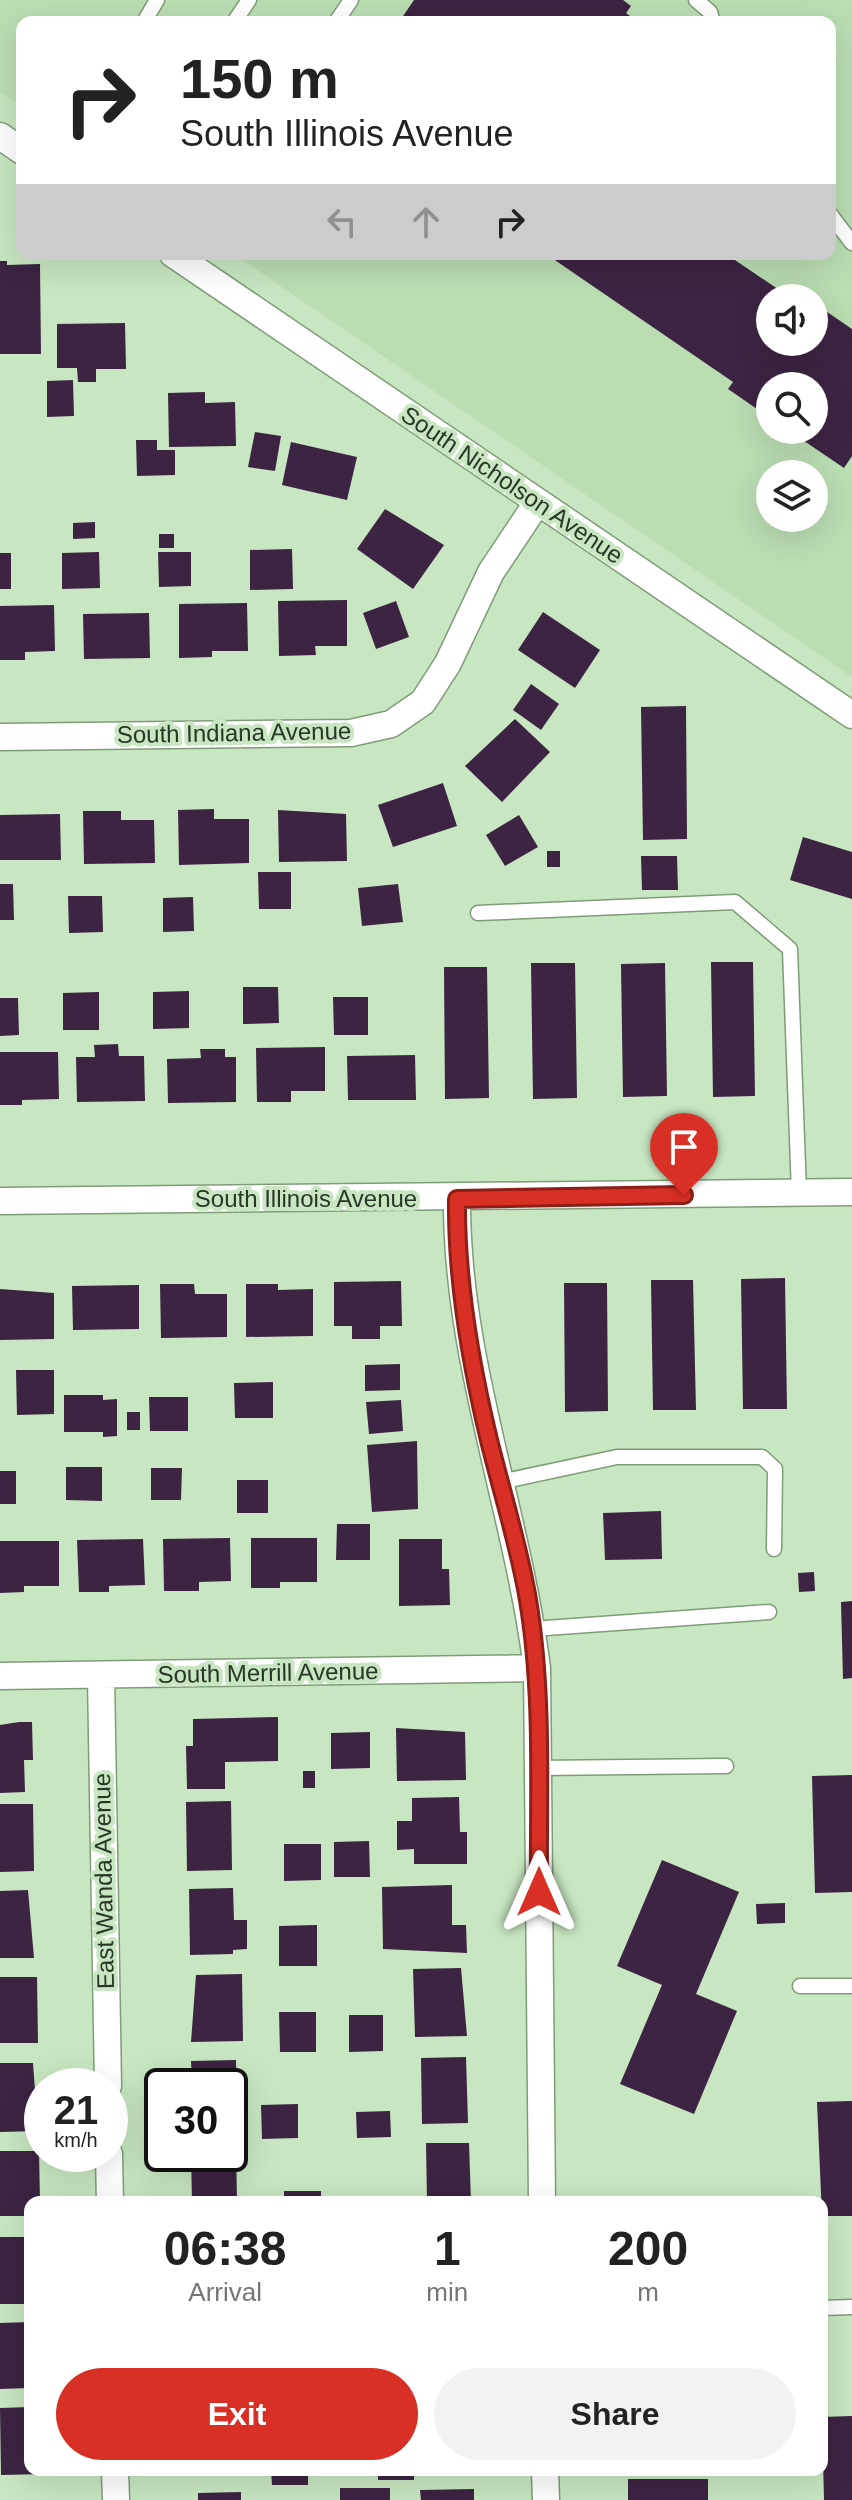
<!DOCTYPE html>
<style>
body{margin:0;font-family:Helvetica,sans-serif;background:#f2f2f2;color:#222;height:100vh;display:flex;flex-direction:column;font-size:30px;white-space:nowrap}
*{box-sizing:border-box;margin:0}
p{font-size:26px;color:#767676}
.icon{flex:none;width:44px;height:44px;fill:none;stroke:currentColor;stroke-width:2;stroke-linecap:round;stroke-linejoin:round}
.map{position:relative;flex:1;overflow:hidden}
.details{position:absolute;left:24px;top:2196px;width:804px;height:280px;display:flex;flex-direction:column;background:#fff;border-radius:16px;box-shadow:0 8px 32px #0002}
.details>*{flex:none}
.guide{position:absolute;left:16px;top:16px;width:820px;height:244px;border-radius:16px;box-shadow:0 8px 32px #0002;background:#fff;color:#222;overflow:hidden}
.controls{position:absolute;left:756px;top:284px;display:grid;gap:16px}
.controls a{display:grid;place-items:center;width:72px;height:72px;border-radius:50%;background:#fff;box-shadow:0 8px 32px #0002;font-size:40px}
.speed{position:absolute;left:24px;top:2068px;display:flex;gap:16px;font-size:40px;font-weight:700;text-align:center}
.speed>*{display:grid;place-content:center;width:104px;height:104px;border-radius:50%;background:#fff;box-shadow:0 8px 32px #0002;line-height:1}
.speed small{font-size:20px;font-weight:400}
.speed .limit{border:4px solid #111;border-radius:12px;background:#fff;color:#111}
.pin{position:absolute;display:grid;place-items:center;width:68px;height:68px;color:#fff;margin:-82px -34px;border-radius:50% 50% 50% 0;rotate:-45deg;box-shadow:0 0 8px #0007}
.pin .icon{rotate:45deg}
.me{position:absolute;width:88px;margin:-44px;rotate:0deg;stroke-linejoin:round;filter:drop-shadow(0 0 6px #0008)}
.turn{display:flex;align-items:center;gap:28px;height:168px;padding:0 32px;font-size:36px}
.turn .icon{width:104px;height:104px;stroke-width:2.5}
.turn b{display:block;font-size:56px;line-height:68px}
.lanes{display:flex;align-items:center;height:76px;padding:0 32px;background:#0003;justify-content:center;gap:40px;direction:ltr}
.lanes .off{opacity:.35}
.eta{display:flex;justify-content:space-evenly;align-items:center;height:136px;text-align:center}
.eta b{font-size:48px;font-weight:700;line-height:56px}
.action{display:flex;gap:16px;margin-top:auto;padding:16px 32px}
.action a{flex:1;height:92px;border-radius:48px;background:#d93025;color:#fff;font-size:32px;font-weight:700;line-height:92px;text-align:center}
.action a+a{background:#f2f2f2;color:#222}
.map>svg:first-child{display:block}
.built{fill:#baddb2;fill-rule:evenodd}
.building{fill:#3c2442}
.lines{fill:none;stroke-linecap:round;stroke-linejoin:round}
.lane-casing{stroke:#7f9c79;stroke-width:17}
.street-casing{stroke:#7f9c79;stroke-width:29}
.lane{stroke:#fff;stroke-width:14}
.street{stroke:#fff;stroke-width:26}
.route-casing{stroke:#8d1f18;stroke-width:20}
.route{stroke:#d93025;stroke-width:14}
.labels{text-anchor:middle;stroke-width:8;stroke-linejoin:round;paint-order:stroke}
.street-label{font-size:24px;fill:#2a3628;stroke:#c8e6c1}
</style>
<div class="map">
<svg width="852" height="2500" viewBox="0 0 852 2500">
<rect width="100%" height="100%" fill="#c8e6c1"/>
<path class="built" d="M 0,0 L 852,0 L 852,677 L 234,254 L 830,254 L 830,22 L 22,22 L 22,107 L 0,92 ZM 770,298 L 814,298 L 814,342 L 770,342 ZM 770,386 L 814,386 L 814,430 L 770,430 ZM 770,474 L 814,474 L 814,518 L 770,518 Z"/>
<path class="building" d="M 414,0 L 623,0 L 631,6 L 626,13 L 638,22 L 399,22 Z
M 546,254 L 726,254 L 791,298 L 770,298 L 770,342 L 814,342 L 814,303 L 852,329 L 852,456 L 844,468 L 788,430 L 814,430 L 814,386 L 770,386 L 770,418 L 728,389 L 733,382 Z
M 0,261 L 7,261 L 7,265 L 40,264 L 41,354 L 0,354 Z
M 125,323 L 126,369 L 96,369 L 96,382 L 78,382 L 77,368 L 57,368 L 57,324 Z
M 73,380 L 74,416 L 47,417 L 47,381 Z
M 205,392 L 205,403 L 235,402 L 236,446 L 169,447 L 168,393 Z
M 255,432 L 281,436 L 275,471 L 248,467 Z
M 136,440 L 157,440 L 157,450 L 175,450 L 175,475 L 137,476 Z
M 291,442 L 357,457 L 347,500 L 282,485 Z
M 385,509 L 444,545 L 413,589 L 357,549 Z
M 95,522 L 95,538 L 73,539 L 73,523 Z
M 159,534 L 174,534 L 174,548 L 159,548 Z
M 292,549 L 293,589 L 250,590 L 250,550 Z
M 99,552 L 100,588 L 62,589 L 62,553 Z
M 158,552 L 191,552 L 191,586 L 159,587 Z
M 0,553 L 11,553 L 11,589 L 0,589 Z
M 347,600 L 347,646 L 315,646 L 316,655 L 279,656 L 278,601 Z
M 396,601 L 409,637 L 376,649 L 363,613 Z
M 247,603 L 248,651 L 212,651 L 212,657 L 179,658 L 179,604 Z
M 54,605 L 55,651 L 25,652 L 25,660 L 0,660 L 0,606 Z
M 543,612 L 600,650 L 575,688 L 518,650 Z
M 149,613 L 150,658 L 84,659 L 83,614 Z
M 531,684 L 559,704 L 541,730 L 513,710 Z
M 686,706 L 687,839 L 643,840 L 641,707 Z
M 515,719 L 550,752 L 502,802 L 465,766 Z
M 443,783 L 457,826 L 393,847 L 378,805 Z
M 214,809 L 214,819 L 249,819 L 249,863 L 179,865 L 178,810 Z
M 278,810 L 346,814 L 347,861 L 279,862 Z
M 83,811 L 121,811 L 121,820 L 154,820 L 155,863 L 84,864 Z
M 60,814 L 61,860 L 0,860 L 0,815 Z
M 519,815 L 538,847 L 505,866 L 486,835 Z
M 803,837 L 852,852 L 852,899 L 790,880 Z
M 547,851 L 560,851 L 560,867 L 547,867 Z
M 641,856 L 677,856 L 678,890 L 642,890 Z
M 258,872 L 291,872 L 291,909 L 259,909 Z
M 0,884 L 13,884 L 14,920 L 0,920 Z
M 398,884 L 403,922 L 362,926 L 358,888 Z
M 68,896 L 102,896 L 103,932 L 69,933 Z
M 193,897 L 194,931 L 163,932 L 163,898 Z
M 711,962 L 753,962 L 755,1096 L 713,1097 Z
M 531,963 L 575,963 L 577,1098 L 533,1099 Z
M 665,963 L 667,1096 L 623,1097 L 621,964 Z
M 444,967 L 487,967 L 489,1098 L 445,1099 Z
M 243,987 L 278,987 L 279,1023 L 243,1024 Z
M 189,991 L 189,1028 L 153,1029 L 153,992 Z
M 99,992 L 99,1030 L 63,1030 L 63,993 Z
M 333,997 L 368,997 L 368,1035 L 334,1035 Z
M 0,998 L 18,998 L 19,1035 L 0,1036 Z
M 118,1044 L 119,1056 L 144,1056 L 145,1101 L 77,1102 L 76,1057 L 95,1057 L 94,1045 Z
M 325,1047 L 325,1091 L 291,1091 L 291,1102 L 257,1102 L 256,1048 Z
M 200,1049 L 225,1049 L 225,1057 L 236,1057 L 236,1102 L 168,1103 L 167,1059 L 201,1058 Z
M 0,1052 L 58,1052 L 59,1099 L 22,1100 L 22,1105 L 0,1105 Z
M 415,1055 L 416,1100 L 348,1100 L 347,1056 Z
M 785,1278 L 787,1409 L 743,1409 L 741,1279 Z
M 651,1280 L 693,1280 L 696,1410 L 653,1410 Z
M 401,1281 L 402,1326 L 380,1326 L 380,1339 L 352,1339 L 352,1326 L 334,1326 L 334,1282 Z
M 564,1283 L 607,1283 L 608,1411 L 565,1412 Z
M 160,1284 L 194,1284 L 195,1294 L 227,1294 L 227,1337 L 161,1338 Z
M 246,1284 L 278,1284 L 278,1290 L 313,1289 L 313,1336 L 246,1337 Z
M 139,1285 L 139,1329 L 73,1330 L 72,1286 Z
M 0,1289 L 54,1293 L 54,1339 L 0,1340 Z
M 400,1364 L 400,1390 L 365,1391 L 365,1365 Z
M 16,1370 L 54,1370 L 54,1414 L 17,1415 Z
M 273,1382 L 273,1418 L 235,1418 L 234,1383 Z
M 64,1395 L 103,1395 L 103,1400 L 117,1399 L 117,1436 L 103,1437 L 103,1432 L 64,1432 Z
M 149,1397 L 188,1397 L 188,1431 L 150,1431 Z
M 401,1400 L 403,1431 L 369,1434 L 366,1402 Z
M 127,1412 L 140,1412 L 140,1430 L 127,1430 Z
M 417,1441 L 418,1509 L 372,1512 L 367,1445 Z
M 66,1467 L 102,1467 L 102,1501 L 66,1500 Z
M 151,1468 L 182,1468 L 181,1500 L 151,1500 Z
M 0,1471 L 16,1471 L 16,1504 L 0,1504 Z
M 237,1480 L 268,1480 L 268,1513 L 237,1513 Z
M 661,1511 L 662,1559 L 605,1560 L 603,1513 Z
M 337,1524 L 370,1524 L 370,1560 L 336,1560 Z
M 230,1538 L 231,1581 L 199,1582 L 199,1591 L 164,1591 L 163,1539 Z
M 251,1538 L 317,1538 L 317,1582 L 280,1582 L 280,1588 L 251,1588 Z
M 143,1539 L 145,1585 L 109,1586 L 109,1592 L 79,1592 L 77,1540 Z
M 399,1539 L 442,1539 L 442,1569 L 449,1569 L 450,1605 L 399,1606 Z
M 0,1541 L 59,1541 L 59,1586 L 24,1586 L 24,1592 L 0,1593 Z
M 814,1572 L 815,1591 L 799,1592 L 798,1573 Z
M 852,1601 L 852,1678 L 843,1679 L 841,1602 Z
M 278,1717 L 278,1761 L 225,1762 L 225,1789 L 187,1789 L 186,1746 L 193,1746 L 193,1719 Z
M 19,1722 L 32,1722 L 33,1760 L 24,1760 L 25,1792 L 0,1793 L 0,1725 Z
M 396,1728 L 465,1732 L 466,1780 L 397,1781 Z
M 370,1732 L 370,1768 L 331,1769 L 331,1733 Z
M 303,1771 L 315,1771 L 315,1788 L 303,1788 Z
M 852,1775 L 852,1892 L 815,1893 L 812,1776 Z
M 459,1797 L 460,1832 L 467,1832 L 467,1864 L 414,1864 L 414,1849 L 397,1850 L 397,1821 L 412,1821 L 412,1798 Z
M 231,1801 L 232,1870 L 187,1871 L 186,1802 Z
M 0,1804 L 33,1804 L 34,1871 L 0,1872 Z
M 369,1841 L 370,1877 L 334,1877 L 334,1842 Z
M 284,1844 L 321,1844 L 321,1880 L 284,1881 Z
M 662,1860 L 739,1892 L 696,1994 L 737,2011 L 694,2114 L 620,2084 L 662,1985 L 617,1966 Z
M 452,1885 L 452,1925 L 466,1925 L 467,1953 L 383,1949 L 382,1887 Z
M 233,1888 L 234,1920 L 247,1920 L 247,1949 L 233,1950 L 233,1954 L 190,1955 L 189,1889 Z
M 28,1890 L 34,1958 L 0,1958 L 0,1891 Z
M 785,1903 L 785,1923 L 757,1924 L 756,1904 Z
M 317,1925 L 317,1966 L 279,1966 L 279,1926 Z
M 461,1968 L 467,2036 L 415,2037 L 413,1969 Z
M 242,1974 L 243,2041 L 191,2042 L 196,1975 Z
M 0,1977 L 37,1977 L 38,2043 L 0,2043 Z
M 279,2012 L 316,2012 L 316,2052 L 280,2052 Z
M 349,2015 L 383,2015 L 383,2051 L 349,2052 Z
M 466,2057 L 468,2123 L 422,2124 L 421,2058 Z
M 236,2060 L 237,2130 L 230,2130 L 230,2086 L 192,2086 L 191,2061 Z
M 0,2063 L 33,2063 L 38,2131 L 0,2132 Z
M 852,2101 L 852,2216 L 822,2216 L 817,2102 Z
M 298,2104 L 298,2138 L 262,2139 L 261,2105 Z
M 390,2111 L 391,2137 L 357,2138 L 356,2112 Z
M 426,2143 L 469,2143 L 471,2202 L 427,2202 Z
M 236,2146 L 237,2202 L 192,2202 L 191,2154 L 230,2154 L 230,2147 Z
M 0,2151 L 39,2151 L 40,2202 L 30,2202 L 30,2216 L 0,2216 Z
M 284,2191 L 321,2191 L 321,2202 L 284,2202 Z
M 0,2237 L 30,2237 L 30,2304 L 0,2304 Z
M 30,2322 L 30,2388 L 0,2389 L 0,2323 Z
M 30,2407 L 30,2470 L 45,2470 L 45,2474 L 1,2475 L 0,2408 Z
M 852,2416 L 852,2500 L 824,2500 L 822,2417 Z
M 271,2470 L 308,2470 L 308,2485 L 272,2485 Z
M 378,2470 L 414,2470 L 414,2480 L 378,2480 Z
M 628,2479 L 708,2479 L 708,2500 L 628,2500 Z
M 340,2488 L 390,2488 L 390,2500 L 340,2500 Z
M 474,2489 L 474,2500 L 421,2500 L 420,2490 Z
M 241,2492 L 241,2500 L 198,2500 L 198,2493 Z"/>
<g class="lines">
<g class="lane-casing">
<path id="lane" d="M 696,0 L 710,12 L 713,22
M 144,22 L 157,0
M 234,22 L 249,0
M 336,22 L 351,0
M 830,214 L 852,243
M 478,913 L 735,902 L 790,949 L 799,1193
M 500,1482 L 617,1457 L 762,1457 L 775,1469 L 774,1549
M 532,1629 L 769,1612
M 537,1768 L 726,1766
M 800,1986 L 852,1986
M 822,2308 L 852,2307"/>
</g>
<g class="street-casing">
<path id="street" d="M 0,136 L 22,151
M 173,254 L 852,715
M 0,737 L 351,733 L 391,724 L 423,702 L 448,663 L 491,572 L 537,503
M 457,1199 C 456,1359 517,1510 537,1668 L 542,2202
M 0,1201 L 852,1192
M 0,1676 L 537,1668
M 101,1676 L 108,2086
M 109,2154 L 110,2202
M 115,2470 L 116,2500
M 545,2470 L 546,2500"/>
</g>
<use href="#lane" class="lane"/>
<use href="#street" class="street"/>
</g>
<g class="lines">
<g class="route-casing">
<path id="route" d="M 539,1892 C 538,1795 544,1696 528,1600 C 519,1546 502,1493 489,1440 C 470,1361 456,1279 457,1199 L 684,1195"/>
</g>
<use href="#route" class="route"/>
</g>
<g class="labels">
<g class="street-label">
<text transform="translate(512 485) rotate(34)" y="8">South Nicholson Avenue</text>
<text transform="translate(234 733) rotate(-1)" y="8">South Indiana Avenue</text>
<text x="306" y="1207">South Illinois Avenue</text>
<text transform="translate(268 1673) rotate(-1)" y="8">South Merrill Avenue</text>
<text transform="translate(104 1881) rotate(-91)" y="8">East Wanda Avenue</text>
</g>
</g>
</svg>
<div class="controls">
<a><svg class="icon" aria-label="sound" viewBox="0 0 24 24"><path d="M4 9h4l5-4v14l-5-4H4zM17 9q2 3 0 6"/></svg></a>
<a><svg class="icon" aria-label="search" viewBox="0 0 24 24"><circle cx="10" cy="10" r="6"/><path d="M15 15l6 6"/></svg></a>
<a><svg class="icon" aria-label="layers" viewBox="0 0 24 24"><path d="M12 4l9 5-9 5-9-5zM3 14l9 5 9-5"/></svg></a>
</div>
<div class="speed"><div>21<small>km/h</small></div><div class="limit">30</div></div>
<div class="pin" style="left:684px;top:1195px;background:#d93025"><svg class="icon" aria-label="arrive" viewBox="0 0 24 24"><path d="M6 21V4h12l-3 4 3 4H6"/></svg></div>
<svg class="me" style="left:539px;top:1892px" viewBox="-20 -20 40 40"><path d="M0-17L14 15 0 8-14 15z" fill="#d93025" stroke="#fff" stroke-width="4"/></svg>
<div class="guide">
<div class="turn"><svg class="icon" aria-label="right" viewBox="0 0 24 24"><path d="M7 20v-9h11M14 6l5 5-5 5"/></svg><div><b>150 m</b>South Illinois Avenue</div></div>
<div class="lanes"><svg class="icon off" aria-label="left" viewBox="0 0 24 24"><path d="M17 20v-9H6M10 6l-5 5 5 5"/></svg><svg class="icon off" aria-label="ahead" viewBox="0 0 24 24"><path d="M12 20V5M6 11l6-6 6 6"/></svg><svg class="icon" aria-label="right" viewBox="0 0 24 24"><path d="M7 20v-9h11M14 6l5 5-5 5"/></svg></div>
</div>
<section class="details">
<div class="eta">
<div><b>06:38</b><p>Arrival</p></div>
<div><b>1</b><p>min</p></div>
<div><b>200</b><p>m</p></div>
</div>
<div class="action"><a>Exit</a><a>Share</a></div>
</section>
</div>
